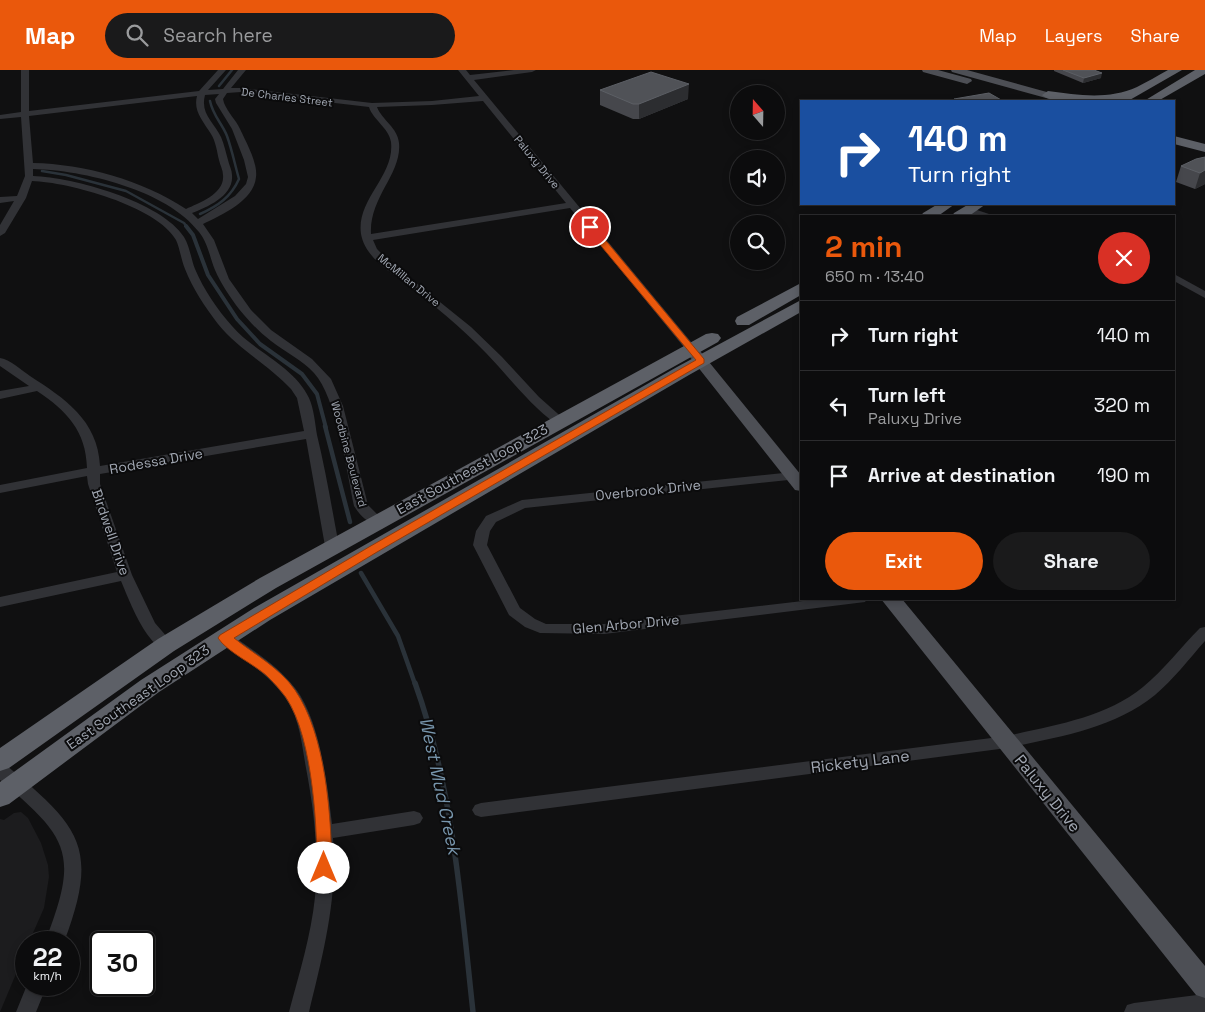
<!DOCTYPE html>
<meta charset="utf-8">
<style>
body{margin:0;font-family:"Space Grotesk",sans-serif;background:#1a1a1b;color:#f1f3f6;height:100vh;display:flex;flex-direction:column;font-size:19px;white-space:nowrap}
*{box-sizing:border-box;margin:0}
p{font-size:16px;color:#9a9b9d}
.icon{flex:none;width:28px;height:28px;fill:none;stroke:currentColor;stroke-width:2;stroke-linecap:round;stroke-linejoin:round}
.map{position:relative;flex:1;overflow:hidden}
.drawer{position:absolute;left:800px;top:145px;width:375px;height:385px;display:flex;flex-direction:column;background:#0c0c0d;border-radius:0px;box-shadow:0 2px 8px #0003,0 0 0 1px #2c2c2e}
.drawer>*{flex:none}
.guide{position:absolute;left:800px;top:30px;width:375px;height:105px;border-radius:0px;box-shadow:0 2px 8px #0003,0 0 0 1px #2c2c2e;background:#1a4fa0;color:#fff;overflow:hidden}
.needle{width:32px;rotate:340deg}
.buttons{position:absolute;left:730px;top:15px;display:grid;gap:10px}
.buttons a{display:grid;place-items:center;width:55px;height:55px;border-radius:50%;background:#0c0c0d;box-shadow:0 2px 8px #0003,0 0 0 1px #2c2c2e;font-size:25px}
.speed{position:absolute;left:15px;top:861px;display:flex;gap:10px;font-size:25px;font-weight:700;text-align:center}
.speed>*{display:grid;place-content:center;width:65px;height:65px;border-radius:50%;background:#0c0c0d;box-shadow:0 2px 8px #0003,0 0 0 1px #2c2c2e;line-height:1}
.speed small{font-size:12px;font-weight:400}
.speed .limit{border:2px solid #111;border-radius:8px;background:#fff;color:#111}
.pin{position:absolute;display:grid;place-items:center;width:42px;height:42px;color:#fff;margin:-21px;border:2px solid #fff;border-radius:50%;box-shadow:0 1px 5px #0007}
.me{position:absolute;width:55px;margin:-28px;rotate:0deg;stroke-linejoin:round;filter:drop-shadow(0 0 4px #0008)}
.turn{display:flex;align-items:center;gap:18px;height:105px;padding:0 25px;font-size:22px}
.turn .icon{width:65px;height:65px;stroke-width:2.5}
.turn b{display:block;font-size:35px;line-height:42px}
.round{display:grid;place-items:center;flex:none;width:52px;height:52px;border-radius:26px;background:#1a1a1b}
.head{display:flex;align-items:center;justify-content:space-between;height:85px;padding:0 25px}
h1{font-size:30px;font-weight:700;line-height:38px;color:#ea580c}
.cta{display:flex;gap:10px;margin-top:auto;padding:10px 25px}
.cta a{flex:1;height:58px;border-radius:30px;background:#ea580c;color:#fff;font-size:20px;font-weight:700;line-height:58px;text-align:center}
.cta a+a{background:#1a1a1b;color:#f1f3f6}
ul{padding:0;list-style:none}
li{display:flex;align-items:center;gap:15px;height:70px;padding:0 25px;border-top:1px solid #2c2c2e}
li div{flex:1}
li b{display:block;font-size:19px}
li em{font-style:normal}
header{display:flex;align-items:center;gap:30px;box-sizing:border-box;height:70px;padding:0 25px;background:#ea580c;color:#fff}
header strong{font-size:24px}
nav{display:flex;gap:28px;margin-inline-start:auto;font-size:18px}
.search{width:350px;height:45px;background:#1a1a1b;display:flex;align-items:center;gap:12px;box-sizing:border-box;padding:0 18px;border-radius:28px;color:#9a9b9d;font-size:19px}
.map>svg:first-child{display:block}
.built{fill:#1c1c1e}
.lines{fill:none;stroke-linecap:round;stroke-linejoin:round}
.stream-far3{stroke:#2a3239;stroke-width:2.5}
.stream-far2{stroke:#2a3239;stroke-width:4}
.stream-far1{stroke:#2a3239;stroke-width:4.5}
.stream{stroke:#2a3239;stroke-width:5.5}
.minor{fill:#313236;fill-rule:evenodd}
.major{fill:#4d4f55;fill-rule:evenodd}
.highway{fill:#5d6067;fill-rule:evenodd}
.wall{fill:#46474c}
.shaded-wall{fill:#2c2d30}
.building{fill:#505257;stroke:#5c5f65}
.route{fill:#ea580c;stroke:#983908}
.labels{text-anchor:middle;stroke-width:4;stroke-linejoin:round;paint-order:stroke}
.far-street-label{font-size:11px;fill:#a1a7b2;stroke:#0b0b0c}
.street-label{font-size:14px;fill:#a1a7b2;stroke:#0b0b0c}
.near-street-label{font-size:16px;fill:#a1a7b2;stroke:#0b0b0c}
.near-water-label{font-size:18px;font-style:italic;fill:#7896ad;stroke:#0b0b0c}
</style>
<header>
<strong>Map</strong>
<div class="search"><svg class="icon" aria-label="search" viewBox="0 0 24 24"><circle cx="10" cy="10" r="6"/><path d="M15 15l6 6"/></svg>Search here</div>
<nav><a>Map</a><a>Layers</a><a>Share</a></nav>
</header>
<div class="map">
<svg width="1205" height="942" viewBox="0 0 1205 942">
<rect width="100%" height="100%" fill="#101011"/>
<path class="built" d="M 21,742 L 28,748 L 41,773 L 48,795 L 49,807 L 44,838 L 29,872 L 26,872 L 26,880 L 0,942 L 0,749 L 4,750 L 14,743 Z"/>
<g class="lines">
<path class="stream-far3" d="M 219,16 L 232,0
M 42,101 L 66,105 L 126,121 L 184,153 L 187,157
M 200,144 C 218,136 231,127 239,109 C 235,95 232,80 227,66 C 222,53 213,46 210,31"/>
<path class="stream-far2" d="M 186,156 L 193,165 L 208,205 L 237,249 L 260,274 L 302,304 L 317,324 L 326,358"/>
<path class="stream-far1" d="M 325,356 L 350,452
M 361,503 L 398,566 L 415,614"/>
<path class="stream" d="M 415,613 C 453,718 461,832 473,942"/>
<path class="minor" d="M 21,0 L 29,0 L 29,41 L 199,21 L 218,0 L 226,0 L 208,20 L 223,19 L 238,0 L 246,0 L 231,18 L 241,18 L 372,33 L 432,31 L 479,26 L 458,0 L 466,0 L 470,5 L 514,0 L 536,0 L 532,2 L 474,10 L 697,279 L 691,282 L 687,281 L 570,138 L 373,170 L 377,179 L 389,191 L 471,257 L 502,287 L 539,327 L 566,351 L 564,354 L 556,354 C 529,334 509,307 486,283 C 462,258 434,235 406,214 C 389,201 365,187 361,164 C 356,129 395,106 391,72 C 389,58 373,50 369,37 L 241,22 L 227,23 L 223,29 L 224,33 C 228,43 236,50 240,59 C 246,72 258,93 256,107 C 254,131 221,145 203,154 L 214,170 L 229,209 L 251,240 L 271,260 L 312,289 L 331,309 L 343,336 L 368,435 L 384,451 L 377,455 C 366,452 360,445 354,436 C 347,402 336,326 314,303 C 302,290 285,282 271,271 C 259,262 249,251 239,239 C 230,227 221,214 215,200 C 210,188 208,173 199,162 C 167,120 83,100 33,99 L 33,106 C 73,107 162,132 184,167 C 190,177 191,189 195,199 C 204,220 217,239 232,256 C 254,282 294,296 309,328 C 314,339 315,353 317,365 C 326,402 332,439 339,476 L 337,479 L 327,479 L 325,476 L 306,369 L 100,404 L 100,414 L 132,505 L 155,553 L 174,575 L 171,579 C 149,585 128,527 121,511 L 0,537 L 0,527 L 117,502 L 88,414 L 87,406 L 0,423 L 0,415 L 87,398 C 86,361 67,341 37,321 L 0,329 L 0,321 L 29,316 L 0,296 L 0,288 C 11,290 21,300 30,306 C 64,328 98,350 100,396 L 304,361 L 297,328 L 291,319 C 269,295 239,280 218,254 C 205,237 193,219 185,199 C 181,189 180,179 176,170 C 157,136 68,112 32,111 L 26,128 L 5,163 L 0,166 L 0,155 L 14,131 L 0,133 L 0,127 L 17,126 L 25,106 L 21,47 L 0,49 L 0,45 L 21,42 ZM 219,24 L 215,29 L 216,33 L 232,59 L 244,90 L 248,107 L 246,114 L 235,126 L 198,149 L 192,143 C 207,137 234,126 232,105 C 232,100 229,95 228,90 C 226,83 224,74 221,67 C 214,52 200,44 205,25 ZM 197,26 C 193,41 203,51 211,64 C 216,72 217,82 219,90 C 220,95 223,100 223,105 C 225,124 199,133 186,139 C 142,110 84,94 33,93 L 29,46 ZM 483,31 L 566,133 L 371,164 C 369,127 402,104 399,73 C 398,58 382,50 377,37 L 432,35 Z
M 968,137 L 989,144 L 991,146 C 981,147 971,146 963,140 Z
M 1174,204 L 1205,221 L 1205,228 L 1174,211 Z
M 793,402 L 798,403 L 799,406 L 798,409 L 525,438 L 496,452 L 490,461 L 487,475 L 520,538 L 535,549 L 546,554 L 604,554 L 820,529 L 867,529 L 865,532 L 604,564 L 540,563 L 525,557 L 509,545 L 473,475 L 476,461 L 486,446 L 522,430 Z
M 1205,557 L 1205,571 C 1189,589 1173,610 1155,625 C 1113,659 1058,667 1007,678 L 481,747 L 475,745 L 472,740 L 475,735 L 481,733 L 1007,666 C 1054,655 1105,648 1143,617 C 1164,600 1181,577 1200,558 Z
M 225,563 L 230,564 C 253,580 278,596 295,618 C 320,650 327,713 332,754 L 414,741 L 420,743 L 423,748 L 420,753 L 414,755 L 333,768 C 338,828 323,884 309,942 L 289,942 C 299,904 311,866 315,827 C 319,783 314,740 306,698 C 302,676 300,651 288,632 C 272,606 243,589 220,572 L 217,568 L 220,564 Z
M 0,693 L 6,695 C 80,757 100,777 64,872 L 45,872 C 79,784 70,769 0,710 Z
M 27,915 L 47,915 L 36,942 L 16,942 Z
M 1205,924 L 1205,942 L 1124,942 L 1127,935 L 1134,933 Z"/>
<path class="major" d="M 922,0 L 938,0 L 971,9 L 972,11 L 967,14 L 923,2 Z
M 951,0 L 967,0 L 1072,29 L 1073,31 L 1057,31 L 952,2 Z
M 691,274 L 696,276 L 801,405 L 801,421 L 795,420 L 686,282 L 683,279 L 686,276 Z
M 881,529 L 902,529 L 1205,896 L 1205,928 L 1196,925 Z"/>
<path class="highway" d="M 1168,0 L 1182,0 L 1128,31 L 1121,29 L 1114,31 C 1099,31 1052,35 1042,25 L 1048,21 C 1078,25 1108,30 1137,17 C 1147,12 1157,6 1168,0 Z
M 1195,0 L 1205,0 L 1205,4 L 1158,31 L 1144,31 Z
M 1174,66 L 1205,74 L 1205,82 L 1174,74 Z
M 938,134 L 955,134 L 938,146 L 921,146 L 923,143 Z
M 969,134 L 986,134 L 969,146 L 952,146 L 954,143 Z
M 801,213 L 801,225 L 749,255 L 737,255 L 735,251 L 737,247 Z
M 801,230 L 801,242 L 689,305 L 270,550 L 159,622 L 9,734 L 0,737 L 0,712 L 141,610 L 254,538 L 677,297 Z
M 712,263 L 718,264 L 721,268 L 718,272 L 276,518 L 174,581 L 9,698 L 0,701 L 0,678 L 158,569 L 260,508 L 706,264 Z"/>
</g>
<path class="wall" d="M 1054,0 L 1094,0 L 1101,8 L 1083,13 L 1054,1 Z
M 600,20 L 688,29 L 639,49 L 633,49 L 600,35 Z
M 1205,87 L 1205,114 L 1195,119 L 1176,112 L 1181,96 Z"/>
<path class="shaded-wall" d="M 1102,3 L 1101,8 L 1083,13 L 1084,8 Z
M 689,14 L 688,29 L 639,49 L 639,34 Z
M 1205,100 L 1205,114 L 1195,119 L 1200,103 Z"/>
<path class="building" d="M 1063,0 L 1094,0 L 1102,3 L 1084,8 Z
M 651,2 L 689,14 L 639,34 L 633,34 L 600,20 Z
M 989,23 L 1003,31 L 958,31 L 954,29 Z
M 1205,87 L 1205,100 L 1200,103 L 1181,96 L 1196,89 Z"/>
<path class="route" d="M 587,155 L 593,155 L 704,289 L 704,293 L 377,482 L 234,568 C 254,584 280,598 295,620 C 326,665 331,745 332,798 L 330,803 L 324,805 L 319,803 L 317,798 C 317,753 312,654 280,620 C 276,615 271,610 267,606 C 254,594 227,582 218,568 L 220,565 L 369,477 L 696,290 L 587,159 Z"/>
<g class="labels">
<g class="far-street-label">
<text transform="translate(287 27) rotate(7)" y="4">De Charles Street</text>
<text transform="translate(537 92) rotate(51)" y="4">Paluxy Drive</text>
<text transform="translate(409 210) rotate(39)" y="4">McMillan Drive</text>
<text transform="translate(349 384) rotate(75)" y="4">Woodbine Boulevard</text>
</g>
<g class="street-label">
<text transform="translate(156 391) rotate(-10)" y="5">Rodessa Drive</text>
<text transform="translate(472 399) rotate(-29)" y="5">East Southeast Loop 323</text>
<text transform="translate(648 420) rotate(-6)" y="5">Overbrook Drive</text>
<text transform="translate(111 462) rotate(71)" y="5">Birdwell Drive</text>
<text transform="translate(626 554) rotate(-5)" y="5">Glen Arbor Drive</text>
<text transform="translate(138 627) rotate(-35)" y="5">East Southeast Loop 323</text>
</g>
<g class="near-street-label">
<text transform="translate(860 691) rotate(-7)" y="6">Rickety Lane</text>
<text transform="translate(1048 723) rotate(51)" y="6">Paluxy Drive</text>
</g>
<g class="near-water-label">
<text transform="translate(440 716) rotate(78)" y="6">West Mud Creek</text>
</g>
</g>
</svg>
<div class="buttons">
<a><svg class="needle" viewBox="-14 -14 28 28"><path d="M0-13l5 13h-10z" fill="#e53935"/><path d="M0 13l5-13h-10z" fill="#9a9b9d"/></svg></a>
<a><svg class="icon" aria-label="sound" viewBox="0 0 24 24"><path d="M4 9h4l5-4v14l-5-4H4zM17 9q2 3 0 6"/></svg></a>
<a><svg class="icon" aria-label="search" viewBox="0 0 24 24"><circle cx="10" cy="10" r="6"/><path d="M15 15l6 6"/></svg></a>
</div>
<div class="speed"><div>22<small>km/h</small></div><div class="limit">30</div></div>
<div class="pin" style="left:590px;top:157px;background:#d93025"><svg class="icon" aria-label="arrive" viewBox="0 0 24 24"><path d="M6 21V4h12l-3 4 3 4H6"/></svg></div>
<svg class="me" style="left:324px;top:798px" viewBox="-20 -20 40 40"><circle r="19" fill="#fff"/><path d="M0-13L10 11 0 6-10 11z" fill="#ea580c"/></svg>
<div class="guide">
<div class="turn"><svg class="icon" aria-label="right" viewBox="0 0 24 24"><path d="M7 20v-9h11M14 6l5 5-5 5"/></svg><div><b>140 m</b>Turn right</div></div>
</div>
<section class="drawer">
<div class="head"><div><h1>2 min</h1><p>650 m · 13:40</p></div><a class="round" style="background:#d93025;color:#fff"><svg class="icon" aria-label="close" viewBox="0 0 24 24"><path d="M6 6l12 12M18 6L6 18"/></svg></a></div>
<ul>
<li><svg class="icon" aria-label="right" viewBox="0 0 24 24"><path d="M7 20v-9h11M14 6l5 5-5 5"/></svg><div><b>Turn right</b></div><em>140 m</em></li>
<li><svg class="icon" aria-label="left" viewBox="0 0 24 24"><path d="M17 20v-9H6M10 6l-5 5 5 5"/></svg><div><b>Turn left</b><p>Paluxy Drive</p></div><em>320 m</em></li>
<li><svg class="icon" aria-label="arrive" viewBox="0 0 24 24"><path d="M6 21V4h12l-3 4 3 4H6"/></svg><div><b>Arrive at destination</b></div><em>190 m</em></li>
</ul>
<div class="cta"><a>Exit</a><a>Share</a></div>
</section>
</div>
